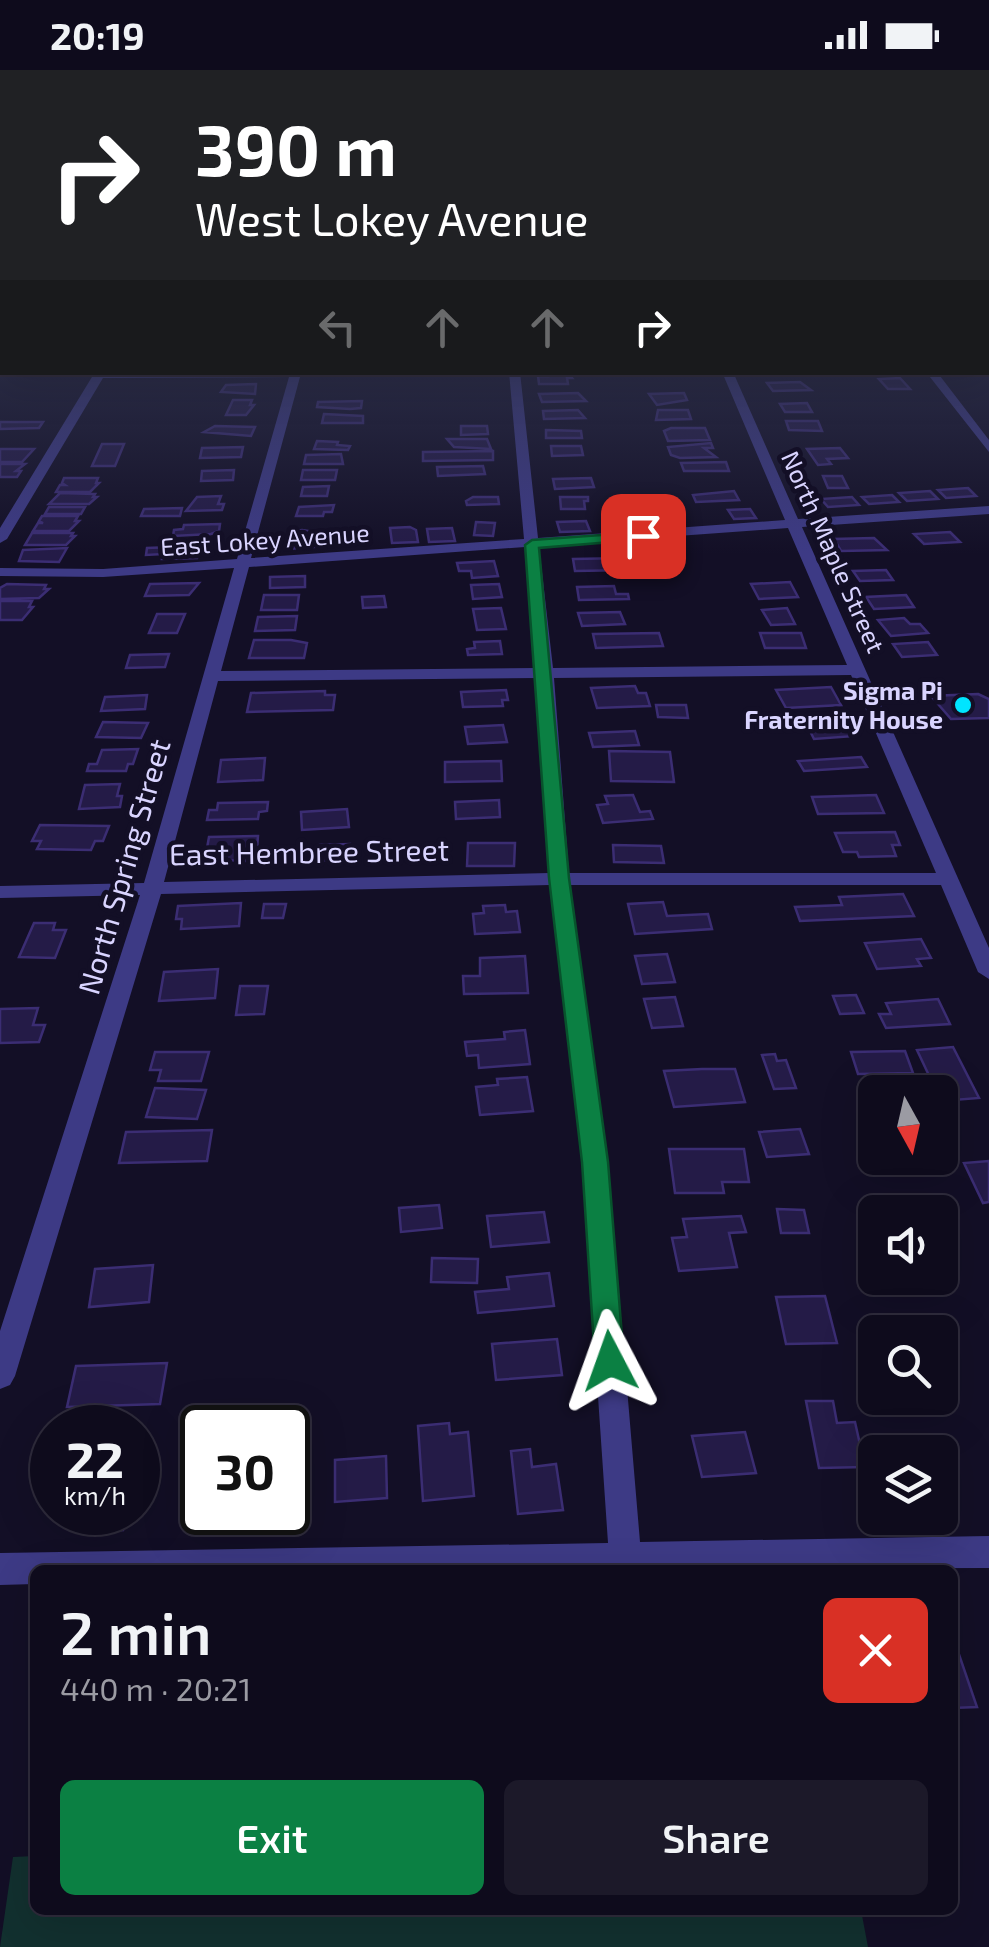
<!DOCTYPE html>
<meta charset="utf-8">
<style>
body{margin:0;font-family:"Exo 2",sans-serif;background:#1c1929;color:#f1f3f6;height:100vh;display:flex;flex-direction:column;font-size:38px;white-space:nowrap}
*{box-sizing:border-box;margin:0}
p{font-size:32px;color:#9b9ba3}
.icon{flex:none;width:55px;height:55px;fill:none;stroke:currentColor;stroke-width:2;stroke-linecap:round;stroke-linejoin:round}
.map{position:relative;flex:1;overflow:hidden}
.sheet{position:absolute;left:30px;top:1495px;width:928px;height:350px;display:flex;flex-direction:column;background:#0e0b1c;border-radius:15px;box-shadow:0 10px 40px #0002,0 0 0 2px #2e2b3b}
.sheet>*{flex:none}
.guide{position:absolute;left:0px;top:0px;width:990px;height:305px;box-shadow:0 10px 40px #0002,0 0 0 2px #2e2b3b;background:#202124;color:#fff;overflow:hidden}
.needle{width:65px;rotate:172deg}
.fabs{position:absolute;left:858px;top:1005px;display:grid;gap:20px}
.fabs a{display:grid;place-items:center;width:100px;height:100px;border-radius:15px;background:#0e0b1c;box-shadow:0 10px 40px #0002,0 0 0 2px #2e2b3b;font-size:50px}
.speed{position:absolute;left:30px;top:1335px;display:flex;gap:20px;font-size:50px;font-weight:700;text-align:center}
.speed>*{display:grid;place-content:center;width:130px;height:130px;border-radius:50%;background:#0e0b1c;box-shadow:0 10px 40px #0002,0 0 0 2px #2e2b3b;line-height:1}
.speed small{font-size:25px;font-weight:400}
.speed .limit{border:5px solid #111;border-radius:15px;background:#fff;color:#111}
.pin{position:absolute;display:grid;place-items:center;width:85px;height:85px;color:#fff;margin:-42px;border-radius:20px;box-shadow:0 5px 15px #0006}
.me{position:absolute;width:110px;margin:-55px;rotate:356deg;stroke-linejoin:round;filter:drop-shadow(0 0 8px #0008)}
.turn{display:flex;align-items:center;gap:35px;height:210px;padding:0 30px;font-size:45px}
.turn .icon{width:130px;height:130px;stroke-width:2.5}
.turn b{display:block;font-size:70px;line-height:85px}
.lanes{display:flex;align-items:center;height:95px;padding:0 30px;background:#0003;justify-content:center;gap:50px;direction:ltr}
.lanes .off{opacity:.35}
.round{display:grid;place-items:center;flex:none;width:105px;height:105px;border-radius:15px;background:#1c1929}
.summary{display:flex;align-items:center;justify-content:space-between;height:170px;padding:0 30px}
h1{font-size:60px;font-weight:600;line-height:75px}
.primary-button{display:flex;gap:20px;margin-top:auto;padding:20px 30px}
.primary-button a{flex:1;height:115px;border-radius:15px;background:#0b8043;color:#fff;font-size:40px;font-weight:600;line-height:115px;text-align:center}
.primary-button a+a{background:#1c1929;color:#f1f3f6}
.status{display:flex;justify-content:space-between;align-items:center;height:70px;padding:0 50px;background:#0e0b1c;direction:ltr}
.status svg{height:28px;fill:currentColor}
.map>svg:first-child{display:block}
.green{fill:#12302f}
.building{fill:#241b47;stroke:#3b2d73;stroke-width:2.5}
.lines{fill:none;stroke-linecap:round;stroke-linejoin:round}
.minor{fill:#3d3a85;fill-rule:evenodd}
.route{fill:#0b8043;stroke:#07532c;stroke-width:2.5}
.poi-dot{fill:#00e5ff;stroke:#130f26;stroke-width:4}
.labels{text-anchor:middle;stroke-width:9;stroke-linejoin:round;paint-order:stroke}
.far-street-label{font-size:25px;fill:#d9d4ff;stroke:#130f26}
.far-poi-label{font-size:25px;font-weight:bold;fill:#d9d4ff;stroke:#130f26;text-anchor:end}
.street-label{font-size:30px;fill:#d9d4ff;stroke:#130f26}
</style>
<div class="status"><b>20:19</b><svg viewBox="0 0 49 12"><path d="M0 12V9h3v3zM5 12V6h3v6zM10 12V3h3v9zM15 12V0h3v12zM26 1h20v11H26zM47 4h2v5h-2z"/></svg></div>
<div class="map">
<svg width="989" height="1877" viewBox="0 0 989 1877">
<rect width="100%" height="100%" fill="#130f26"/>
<path class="green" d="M 35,1786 L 35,1840 L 861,1840 L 868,1877 L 0,1877 L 13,1787 Z"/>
<path class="building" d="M 547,302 L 567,302 L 572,308 L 567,308 L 568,314 L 539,314 L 538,306 L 548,306 Z
M 900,308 L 910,319 L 888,319 L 879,309 Z
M 800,312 L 811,320 L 773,321 L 767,313 Z
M 256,314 L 255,324 L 221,322 L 226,315 Z
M 578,323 L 586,331 L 542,332 L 539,324 Z
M 684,323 L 687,330 L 657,335 L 649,324 Z
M 233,330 L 252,330 L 250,335 L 254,335 L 246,345 L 226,345 Z
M 362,331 L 361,338 L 350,339 L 317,337 L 318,332 Z
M 807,333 L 812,342 L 785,342 L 780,334 Z
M 578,340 L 585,348 L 544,349 L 543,341 Z
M 658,340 L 688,340 L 691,349 L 656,350 Z
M 324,344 L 363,346 L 363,353 L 322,353 Z
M 786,351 L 818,351 L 822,361 L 789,360 Z
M 0,352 L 43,352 L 39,358 L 0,359 Z
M 215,356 L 255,357 L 251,366 L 204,362 Z
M 461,356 L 487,356 L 488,364 L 461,365 Z
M 671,358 L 705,358 L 710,370 L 668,371 L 664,361 Z
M 546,360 L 581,361 L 582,368 L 546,368 Z
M 447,369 L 487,369 L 491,379 L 454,377 Z
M 317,371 L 338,372 L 337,375 L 350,376 L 348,380 L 314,379 Z
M 711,373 L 713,378 L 704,378 L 716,387 L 680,388 L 671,385 L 668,377 Z
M 102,374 L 124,374 L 115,396 L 92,396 Z
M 551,376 L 581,376 L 583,385 L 552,386 Z
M 243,377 L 241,387 L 200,388 L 202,378 Z
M 840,378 L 848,388 L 827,389 L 831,394 L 818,395 L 807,379 Z
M 0,379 L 34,379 L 22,392 L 0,392 Z
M 493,381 L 493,390 L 423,391 L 423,382 Z
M 341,384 L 343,394 L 304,394 L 306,385 Z
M 726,392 L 729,401 L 684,401 L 681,393 Z
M 0,394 L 25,394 L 16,401 L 21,401 L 17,407 L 0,407 Z
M 483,396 L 485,404 L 438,406 L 437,397 Z
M 234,400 L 233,410 L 201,411 L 202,401 Z
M 303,400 L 337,400 L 335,410 L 301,410 Z
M 823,406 L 842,406 L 848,418 L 828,418 Z
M 64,408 L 98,408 L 96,413 L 99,413 L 90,422 L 56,422 L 60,415 L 65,415 L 62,413 Z
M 591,408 L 594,417 L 555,419 L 553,409 Z
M 329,416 L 327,426 L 301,426 L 303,417 Z
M 968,418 L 976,426 L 946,428 L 938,420 Z
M 734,421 L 739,430 L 696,432 L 693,425 Z
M 930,421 L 938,429 L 907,431 L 899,423 Z
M 60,423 L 95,424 L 93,427 L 97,427 L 89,434 L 49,434 Z
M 892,425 L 899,432 L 869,434 L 862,427 Z
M 221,426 L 218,434 L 224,434 L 222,440 L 186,441 L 197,427 Z
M 473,427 L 498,427 L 499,434 L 467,435 L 466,431 Z
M 560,427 L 588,427 L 588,431 L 584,431 L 585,439 L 561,439 Z
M 852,427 L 859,435 L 828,437 L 821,429 Z
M 334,435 L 332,442 L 324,442 L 323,446 L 296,446 L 299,437 Z
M 49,437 L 85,437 L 81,444 L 45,444 Z
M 182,438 L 180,446 L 141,446 L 144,439 Z
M 750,439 L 756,448 L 734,449 L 728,440 Z
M 42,446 L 78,446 L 75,451 L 79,451 L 69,461 L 33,461 L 38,453 L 43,453 L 39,451 Z
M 586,451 L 590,461 L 560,462 L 557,452 Z
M 476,452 L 495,453 L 493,466 L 474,465 Z
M 220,454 L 219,461 L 211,464 L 173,466 L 174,460 L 183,459 L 184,455 Z
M 410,457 L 416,460 L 418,472 L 392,473 L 390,458 Z
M 452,458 L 455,471 L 429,472 L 427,459 Z
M 302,460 L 327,464 L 325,476 L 289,479 L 290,463 Z
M 950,462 L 960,472 L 924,474 L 914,464 Z
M 32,463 L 73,463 L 71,466 L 75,466 L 66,475 L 25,475 Z
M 874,468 L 887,480 L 841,481 L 834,469 Z
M 199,476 L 197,488 L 162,489 L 163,484 L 146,485 L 147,478 Z
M 67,478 L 59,492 L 19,491 L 23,480 Z
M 627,488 L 630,500 L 575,501 L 573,489 Z
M 494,491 L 498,506 L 472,508 L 471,501 L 459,501 L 457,493 Z
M 886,500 L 893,510 L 860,511 L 853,501 Z
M 305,506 L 305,517 L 270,518 L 270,507 Z
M 790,512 L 798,527 L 759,529 L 751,514 Z
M 199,513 L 189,525 L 145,526 L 150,514 Z
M 7,514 L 46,515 L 44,519 L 49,519 L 39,528 L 0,529 L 0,518 Z
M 499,514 L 502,527 L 473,529 L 471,515 Z
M 614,516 L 616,524 L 628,524 L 629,529 L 579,530 L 577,517 Z
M 264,525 L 299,525 L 297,540 L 261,540 Z
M 906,525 L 914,537 L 874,539 L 866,527 Z
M 384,526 L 386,537 L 363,538 L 362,527 Z
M 0,531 L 32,531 L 29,537 L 33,537 L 22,550 L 0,550 Z
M 501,538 L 506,559 L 477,560 L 473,539 Z
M 787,538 L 795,554 L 771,555 L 762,540 Z
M 620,542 L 625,554 L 582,556 L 578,543 Z
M 157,544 L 185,544 L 177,563 L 149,563 Z
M 297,546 L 295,560 L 255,561 L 258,547 Z
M 904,548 L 910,554 L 920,554 L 928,563 L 891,566 L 878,550 Z
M 659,563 L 663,576 L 596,578 L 593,564 Z
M 760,563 L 801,563 L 806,578 L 765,578 Z
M 254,570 L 291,570 L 307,573 L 304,588 L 249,588 Z
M 500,571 L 502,584 L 468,585 L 467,579 L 475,578 L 474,572 Z
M 928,572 L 937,585 L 902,587 L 893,574 Z
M 169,584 L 165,597 L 126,598 L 130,585 Z
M 635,616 L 638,623 L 646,623 L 650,636 L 597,638 L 591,618 Z
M 831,617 L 841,635 L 786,638 L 776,620 Z
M 506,620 L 508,630 L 502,630 L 503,636 L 463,637 L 461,622 Z
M 325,621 L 325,625 L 335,625 L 333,640 L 247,642 L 251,623 Z
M 978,624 L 989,629 L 989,648 L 951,649 L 931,626 Z
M 147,625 L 145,639 L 101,641 L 105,627 Z
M 656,635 L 686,635 L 688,648 L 658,647 Z
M 843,647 L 855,666 L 814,669 L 804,649 Z
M 103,652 L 148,653 L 141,668 L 96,667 Z
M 503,655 L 507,672 L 468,674 L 465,657 Z
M 635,661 L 639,675 L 593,677 L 589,663 Z
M 138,679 L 133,694 L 128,694 L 126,701 L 87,701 L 89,694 L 97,694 L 102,680 Z
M 609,681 L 670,682 L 674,712 L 611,711 Z
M 861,687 L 867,697 L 804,701 L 798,691 Z
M 265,688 L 263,710 L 218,712 L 221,690 Z
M 501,691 L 502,711 L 445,712 L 445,692 Z
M 120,714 L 117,726 L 122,726 L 120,737 L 79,739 L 85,715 Z
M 633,725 L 640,742 L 650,741 L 653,749 L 603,753 L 597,735 L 608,734 L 605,726 Z
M 876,725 L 884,743 L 818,744 L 812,727 Z
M 499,730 L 500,747 L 456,749 L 455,732 Z
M 268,732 L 267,741 L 259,742 L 258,749 L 207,750 L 209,740 L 217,740 L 218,733 Z
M 347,739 L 349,757 L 302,760 L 301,742 Z
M 40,755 L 109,756 L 103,771 L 95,771 L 91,780 L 37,779 L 41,771 L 32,771 Z
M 895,762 L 900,775 L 892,775 L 896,786 L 859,787 L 857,782 L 843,782 L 835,763 Z
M 258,766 L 257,779 L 270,778 L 268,792 L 205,789 L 209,767 Z
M 468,773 L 515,773 L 514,796 L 467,796 Z
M 350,774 L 350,789 L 320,791 L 320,775 Z
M 613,775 L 661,776 L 664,793 L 614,792 Z
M 903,824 L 914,846 L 800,851 L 795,837 L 842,835 L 839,827 Z
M 663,832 L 667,846 L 708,844 L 712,859 L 635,864 L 628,834 Z
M 241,833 L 239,856 L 181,859 L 182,849 L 176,849 L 178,836 Z
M 264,834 L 286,834 L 283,848 L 262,848 Z
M 505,835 L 506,842 L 517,841 L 520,862 L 475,864 L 473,844 L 484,843 L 483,836 Z
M 34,853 L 55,853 L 53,860 L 66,860 L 55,888 L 19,887 Z
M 921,869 L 931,888 L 917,889 L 921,896 L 877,899 L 865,873 Z
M 667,884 L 675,912 L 642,914 L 635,886 Z
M 525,886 L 528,923 L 464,924 L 463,906 L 480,906 L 480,888 Z
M 218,899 L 215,928 L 159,931 L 164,902 Z
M 240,916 L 268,916 L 264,944 L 236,945 Z
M 856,925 L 864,943 L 840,944 L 833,926 Z
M 675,927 L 683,956 L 652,958 L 644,929 Z
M 938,929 L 950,954 L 886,958 L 879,944 L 891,944 L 886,933 Z
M 38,938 L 33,955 L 45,955 L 39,972 L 0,973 L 0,939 Z
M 525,960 L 530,994 L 479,998 L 478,985 L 467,986 L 465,972 L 505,969 L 504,962 Z
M 953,977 L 979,1028 L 941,1031 L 917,980 Z
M 905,981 L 913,1003 L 858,1004 L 851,982 Z
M 155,982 L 209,982 L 201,1011 L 158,1011 L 161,1000 L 150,1000 Z
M 775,984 L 777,991 L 786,990 L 796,1018 L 774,1019 L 762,985 Z
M 702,999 L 735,999 L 745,1032 L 674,1037 L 664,1001 Z
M 527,1007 L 533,1041 L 480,1045 L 476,1017 L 498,1015 L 497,1009 Z
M 155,1018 L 206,1020 L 197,1049 L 146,1047 Z
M 800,1059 L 809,1084 L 767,1087 L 759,1062 Z
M 212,1060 L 207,1091 L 119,1093 L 126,1062 Z
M 669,1079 L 744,1079 L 749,1112 L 722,1112 L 724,1123 L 675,1123 Z
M 989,1091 L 989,1132 L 983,1133 L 964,1093 Z
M 439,1135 L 442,1158 L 401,1162 L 399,1138 Z
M 777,1139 L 804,1140 L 809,1163 L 781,1163 Z
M 544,1142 L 549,1172 L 491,1177 L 487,1146 Z
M 741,1146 L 746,1162 L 729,1163 L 737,1197 L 679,1201 L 672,1168 L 687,1167 L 683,1149 Z
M 432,1188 L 478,1189 L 477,1213 L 431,1212 Z
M 153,1195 L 149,1232 L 89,1237 L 95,1199 Z
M 549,1203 L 554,1236 L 478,1243 L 475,1222 L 509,1219 L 507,1207 Z
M 825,1226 L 837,1273 L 786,1274 L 776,1227 Z
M 557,1269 L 562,1305 L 496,1310 L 492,1274 Z
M 167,1293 L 160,1334 L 67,1337 L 76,1296 Z
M 806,1331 L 833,1331 L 837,1353 L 855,1352 L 865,1397 L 819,1398 Z
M 449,1353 L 450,1364 L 468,1362 L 474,1426 L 423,1431 L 418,1356 Z
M 745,1362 L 756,1403 L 702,1407 L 692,1366 Z
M 530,1379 L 532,1397 L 556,1394 L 563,1440 L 518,1444 L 511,1381 Z
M 386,1386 L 387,1428 L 335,1432 L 335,1390 Z
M 202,1397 L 202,1442 L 213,1442 L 191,1444 L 195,1398 Z
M 63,1442 L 126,1442 L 123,1460 L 97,1461 L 99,1451 L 61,1453 Z
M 234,1442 L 275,1442 L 275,1447 L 234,1450 Z
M 952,1564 L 977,1637 L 952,1638 Z"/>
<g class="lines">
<path class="minor" d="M 988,255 L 989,255 L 989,261 L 988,261 Z
M 0,268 L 2,268 L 2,274 L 0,274 Z
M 498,302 L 300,307 L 251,488 L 524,469 L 509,302 L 520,302 L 538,468 L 785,450 L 722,302 L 733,302 L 798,449 L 989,436 L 989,444 L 802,457 L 989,878 L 989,909 L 978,902 L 941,815 L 570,815 L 608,1092 L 640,1472 L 989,1466 L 989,1498 L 35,1500 L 35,1514 L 0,1515 L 0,1483 L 608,1473 L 582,1092 L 550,815 L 161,824 L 15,1306 L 10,1315 L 0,1319 L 0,1261 L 140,825 L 0,828 L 0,816 L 144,813 L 234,498 L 103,507 L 0,506 L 0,498 L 103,499 L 237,489 L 289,307 L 103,308 L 7,469 L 0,473 L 0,458 L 95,302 ZM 788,458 L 847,595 L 553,598 L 539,476 ZM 525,477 L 536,598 L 221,601 L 249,497 ZM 851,605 L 936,803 L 569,803 L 554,608 ZM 537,608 L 549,803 L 164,812 L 218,611 Z
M 926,302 L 937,302 L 989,370 L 989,382 Z"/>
</g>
<linearGradient id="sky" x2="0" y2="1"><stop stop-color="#0a0815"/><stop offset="0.46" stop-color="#333752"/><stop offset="1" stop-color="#333752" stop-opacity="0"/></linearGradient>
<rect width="989" height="484" fill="url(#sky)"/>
<path class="route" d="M 643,462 L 650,466 L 648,469 L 539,478 L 569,808 L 608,1092 L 624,1291 L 620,1300 L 610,1304 L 599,1300 L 595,1291 L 582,1092 L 549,808 L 525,475 L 532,470 Z"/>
<circle class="poi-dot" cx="963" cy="635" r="10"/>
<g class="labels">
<g class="far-street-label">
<text transform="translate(265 470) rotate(-4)" y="9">East Lokey Avenue</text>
<text transform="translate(833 482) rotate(66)" y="9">North Maple Street</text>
</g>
<g class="far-poi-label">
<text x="943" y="630">Sigma Pi<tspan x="943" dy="29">Fraternity House</tspan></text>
</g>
<g class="street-label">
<text transform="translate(309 783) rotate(-1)" y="10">East Hembree Street</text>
<text transform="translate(125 797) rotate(-74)" y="10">North Spring Street</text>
</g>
</g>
</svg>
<div class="fabs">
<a><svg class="needle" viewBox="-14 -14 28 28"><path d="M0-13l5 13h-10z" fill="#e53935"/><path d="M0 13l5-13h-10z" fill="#9b9ba3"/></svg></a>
<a><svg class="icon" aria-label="sound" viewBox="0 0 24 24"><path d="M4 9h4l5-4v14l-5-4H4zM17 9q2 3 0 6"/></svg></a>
<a><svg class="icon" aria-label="search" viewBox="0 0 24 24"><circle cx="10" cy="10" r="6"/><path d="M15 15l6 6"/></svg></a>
<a><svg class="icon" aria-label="layers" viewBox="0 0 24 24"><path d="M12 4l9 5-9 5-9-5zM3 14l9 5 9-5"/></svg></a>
</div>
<div class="speed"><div>22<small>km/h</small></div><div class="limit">30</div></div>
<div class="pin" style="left:643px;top:466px;background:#d93025"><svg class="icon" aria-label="arrive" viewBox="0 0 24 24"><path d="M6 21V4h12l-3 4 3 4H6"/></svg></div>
<svg class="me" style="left:610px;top:1291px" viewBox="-20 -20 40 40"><path d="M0-17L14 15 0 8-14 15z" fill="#0b8043" stroke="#fff" stroke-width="4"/></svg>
<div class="guide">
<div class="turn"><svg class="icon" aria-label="right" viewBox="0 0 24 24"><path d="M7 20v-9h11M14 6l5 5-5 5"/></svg><div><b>390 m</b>West Lokey Avenue</div></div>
<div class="lanes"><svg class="icon off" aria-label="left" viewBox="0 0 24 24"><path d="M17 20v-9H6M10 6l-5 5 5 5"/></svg><svg class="icon off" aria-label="ahead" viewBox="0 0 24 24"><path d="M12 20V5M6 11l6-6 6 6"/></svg><svg class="icon off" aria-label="ahead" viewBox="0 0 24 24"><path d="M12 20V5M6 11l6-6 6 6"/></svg><svg class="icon" aria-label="right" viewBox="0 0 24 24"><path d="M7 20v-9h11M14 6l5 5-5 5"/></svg></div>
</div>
<section class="sheet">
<div class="summary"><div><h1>2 min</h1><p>440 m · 20:21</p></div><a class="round" style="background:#d93025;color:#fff"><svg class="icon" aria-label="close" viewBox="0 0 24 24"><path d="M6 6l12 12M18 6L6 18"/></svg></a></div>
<div class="primary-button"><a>Exit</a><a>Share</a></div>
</section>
</div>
